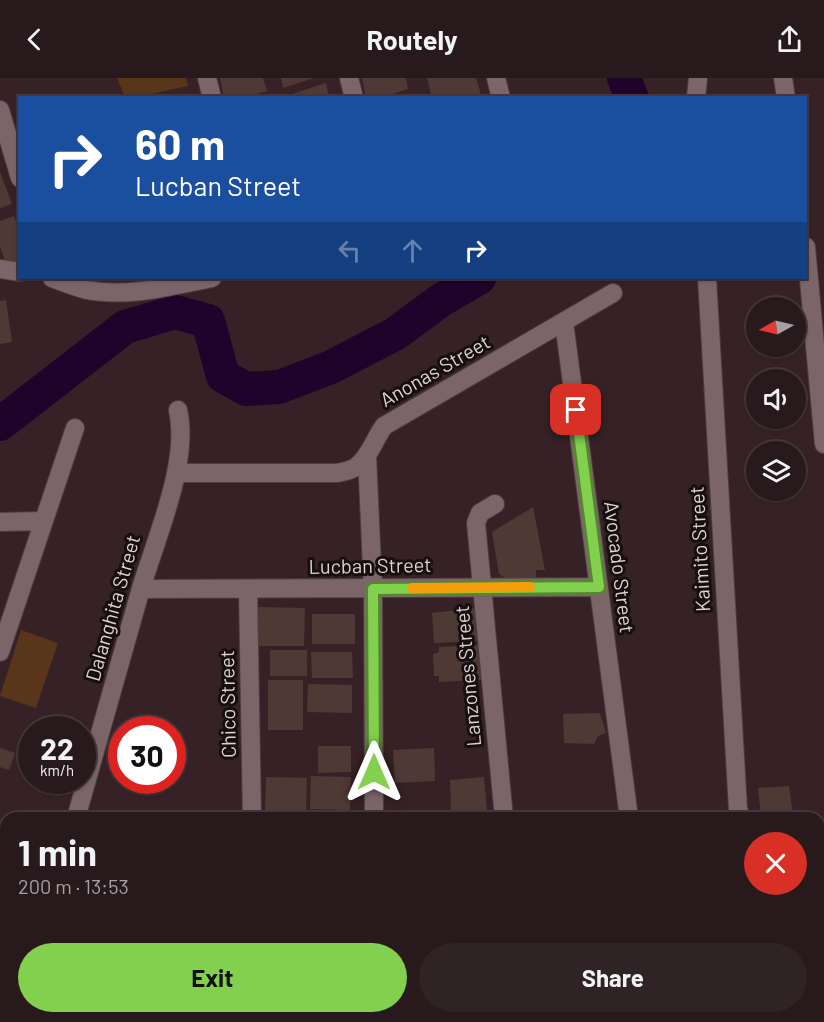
<!DOCTYPE html>
<meta charset="utf-8">
<style>
body{margin:0;font-family:Barlow,sans-serif;background:#302325;color:#f1f3f6;height:100vh;display:flex;flex-direction:column;font-size:22px;white-space:nowrap}
*{box-sizing:border-box;margin:0}
p{font-size:20px;color:#a5a1a3}
.icon{flex:none;width:33px;height:33px;fill:none;stroke:currentColor;stroke-width:2;stroke-linecap:round;stroke-linejoin:round}
.map{position:relative;flex:1;overflow:hidden}
.panel{position:absolute;left:0px;top:734px;width:825px;height:212px;display:flex;flex-direction:column;background:#281a1c;border-radius:18px 18px 0 0;box-shadow:0 2px 4px #0004,0 0 0 2px #44383b}
.panel>*{flex:none}
.banner{position:absolute;left:18px;top:18px;width:789px;height:183px;border-radius:0px;box-shadow:0 2px 4px #0004,0 0 0 2px #44383b;background:#1a4fa0;color:#fff;overflow:hidden}
.needle{width:39px;rotate:262deg}
.buttons{position:absolute;left:746px;top:219px;display:grid;gap:12px}
.buttons a{display:grid;place-items:center;width:60px;height:60px;border-radius:50%;background:#281a1c;box-shadow:0 2px 4px #0004,0 0 0 2px #44383b;font-size:30px}
.speed{position:absolute;left:18px;top:638px;display:flex;gap:12px;font-size:30px;font-weight:700;text-align:center}
.speed>*{display:grid;place-content:center;width:78px;height:78px;border-radius:50%;background:#281a1c;box-shadow:0 2px 4px #0004,0 0 0 2px #44383b;line-height:1}
.speed small{font-size:15px;font-weight:400}
.speed .limit{border:9px solid #d22;background:#fff;color:#111}
.pin{position:absolute;display:grid;place-items:center;width:51px;height:51px;color:#fff;margin:-26px;border-radius:12px;box-shadow:0 3px 9px #0006}
.me{position:absolute;width:66px;margin:-33px;rotate:0deg;stroke-linejoin:round;filter:drop-shadow(0 0 4px #0008)}
.turn{display:flex;align-items:center;gap:21px;height:126px;padding:0 18px;font-size:27px}
.turn .icon{width:78px;height:78px;stroke-width:2.5}
.turn b{display:block;font-size:42px;line-height:51px}
.lanes{display:flex;align-items:center;height:57px;padding:0 18px;background:#0003;justify-content:center;gap:30px;direction:ltr}
.lanes .off{opacity:.35}
.round{display:grid;place-items:center;flex:none;width:63px;height:63px;border-radius:32px;background:#302325}
.head{display:flex;align-items:center;justify-content:space-between;height:102px;padding:0 18px}
h1{font-size:36px;font-weight:700;line-height:45px}
.action{display:flex;gap:12px;margin-top:auto;padding:12px 18px}
.action a{flex:1;height:69px;border-radius:36px;background:#83d04e;color:#111;font-size:24px;font-weight:700;line-height:69px;text-align:center}
.action a+a{background:#302325;color:#f1f3f6}
header{display:flex;justify-content:space-between;align-items:center;height:78px;padding:0 18px;background:#281a1c;font-size:27px;font-weight:700}
.map>svg:first-child{display:block}
.green{fill:#593619}
.lines{fill:none;stroke-linecap:round;stroke-linejoin:round}
.river{stroke:#1f032a;stroke-width:34}
.building{fill:#4e3935}
.minor-casing{stroke:#4f3f42;stroke-width:20}
.minor{stroke:#7c6569;stroke-width:18}
.route-casing{stroke:#558733;stroke-width:15}
.route{stroke:#83d04e;stroke-width:10}
.slow{stroke:#f59e0b;stroke-width:10}
.labels{text-anchor:middle;stroke-width:6;stroke-linejoin:round;paint-order:stroke}
.street-label{font-size:20px;fill:#dfd2d4;stroke:#170e10}
</style>
<header><svg class="icon" aria-label="back" viewBox="0 0 24 24"><path d="M15 5l-7 7 7 7"/></svg>Routely<svg class="icon" aria-label="share" viewBox="0 0 24 24"><path d="M12 15V3M7 8l5-5 5 5M5 13v7h14v-7"/></svg></header>
<div class="map">
<svg width="824" height="944" viewBox="0 0 824 944">
<rect width="100%" height="100%" fill="#362226"/>
<path class="green" d="M 117,0 L 186,0 L 188,8 L 137,19 L 125,19 Z
M 21,552 L 58,565 L 36,630 L 0,618 Z"/>
<g class="lines">
<path class="river" d="M 624,0 L 632,20
M 0,346 L 125,249 L 175,234 L 208,243 L 223,298 L 246,311 L 279,309 L 331,289 L 395,256 L 441,222 L 479,200"/>
</g>
<path class="building" d="M 220,0 L 263,0 L 267,13 L 242,20 L 224,20 Z
M 281,0 L 314,0 L 283,10 Z
M 362,0 L 406,0 L 408,11 L 380,20 L 366,20 Z
M 427,0 L 476,0 L 482,20 L 432,20 Z
M 326,5 L 329,20 L 283,20 L 283,19 Z
M 0,94 L 12,126 L 0,130 Z
M 14,138 L 20,154 L 20,185 L 5,183 L 0,169 L 0,143 Z
M 6,222 L 12,264 L 0,266 L 0,223 Z
M 533,429 L 545,492 L 536,492 L 536,501 L 513,505 L 499,496 L 492,454 Z
M 258,529 L 305,530 L 304,568 L 257,568 Z
M 476,530 L 477,563 L 434,565 L 432,535 Z
M 312,536 L 355,536 L 355,566 L 312,566 Z
M 480,567 L 481,602 L 439,604 L 439,598 L 434,598 L 433,576 L 439,574 L 439,569 Z
M 270,572 L 307,572 L 307,598 L 270,598 Z
M 311,574 L 352,574 L 353,600 L 312,600 Z
M 268,602 L 303,602 L 303,652 L 268,652 Z
M 308,606 L 352,607 L 352,635 L 307,634 Z
M 600,635 L 606,655 L 598,658 L 594,666 L 564,665 L 563,636 Z
M 318,668 L 351,668 L 351,694 L 318,695 Z
M 0,670 L 15,675 L 9,692 L 0,689 Z
M 434,670 L 435,703 L 395,705 L 393,672 Z
M 311,698 L 351,699 L 350,732 L 310,731 Z
M 266,699 L 307,700 L 306,734 L 265,733 Z
M 484,699 L 487,734 L 451,732 L 450,702 Z
M 789,708 L 793,737 L 761,740 L 758,710 Z
M 312,734 L 349,734 L 349,740 L 312,740 Z
M 269,939 L 297,940 L 297,944 L 268,944 Z
M 301,939 L 355,939 L 354,944 L 301,944 Z"/>
<g class="lines">
<g class="minor-casing">
<path id="minor" d="M 207,0 L 212,20
M 349,0 L 354,20
M 496,0 L 501,20
M 783,0 L 786,20
M 696,20 L 698,0
M 0,32 L 20,100
M 806,169 L 824,366
M 0,191 L 20,194
M 52,200 C 63,204 75,209 87,212 C 129,220 171,208 212,200
M 707,200 L 738,731 L 741,740
M 564,244 L 629,740
M 367,377 L 373,511 L 374,740
M 177,395 L 337,395 C 343,394 351,392 356,389 C 369,380 375,360 384,348 L 613,215
M 495,426 L 480,435 L 476,445 L 504,740
M 0,444 L 44,443
M 141,511 L 599,509
M 248,511 L 252,740
M 0,574 L 75,350
M 76,740 C 98,664 119,589 140,514 C 155,462 190,385 178,332
M 819,759 L 824,759
M 819,879 L 824,878
M 1,908 L 6,908
M 373,944 L 373,939"/>
</g>
<use href="#minor" class="minor"/>
</g>
<g class="lines">
<g class="route-casing">
<path id="route" d="M 374,694 L 373,511 L 599,509 L 576,332"/>
</g>
<use href="#route" class="route"/>
<path class="slow" d="M 412,510 L 530,509"/>
</g>
<g class="labels">
<g class="street-label">
<text transform="translate(435 293) rotate(-30)" y="7">Anonas Street</text>
<text transform="translate(700 471) rotate(-93)" y="7">Kaimito Street</text>
<text transform="translate(370 488) rotate(-1)" y="7">Lucban Street</text>
<text transform="translate(619 489) rotate(83)" y="7">Avocado Street</text>
<text transform="translate(113 530) rotate(-74)" y="7">Dalanghita Street</text>
<text transform="translate(468 598) rotate(-95)" y="7">Lanzones Street</text>
<text transform="translate(228 626) rotate(-91)" y="7">Chico Street</text>
</g>
</g>
</svg>
<div class="buttons">
<a><svg class="needle" viewBox="-14 -14 28 28"><path d="M0-13l5 13h-10z" fill="#e53935"/><path d="M0 13l5-13h-10z" fill="#a5a1a3"/></svg></a>
<a><svg class="icon" aria-label="sound" viewBox="0 0 24 24"><path d="M4 9h4l5-4v14l-5-4H4zM17 9q2 3 0 6"/></svg></a>
<a><svg class="icon" aria-label="layers" viewBox="0 0 24 24"><path d="M12 4l9 5-9 5-9-5zM3 14l9 5 9-5"/></svg></a>
</div>
<div class="speed"><div>22<small>km/h</small></div><div class="limit">30</div></div>
<div class="pin" style="left:576px;top:332px;background:#d93025"><svg class="icon" aria-label="arrive" viewBox="0 0 24 24"><path d="M6 21V4h12l-3 4 3 4H6"/></svg></div>
<svg class="me" style="left:374px;top:694px" viewBox="-20 -20 40 40"><path d="M0-17L14 15 0 8-14 15z" fill="#83d04e" stroke="#fff" stroke-width="4"/></svg>
<div class="banner">
<div class="turn"><svg class="icon" aria-label="right" viewBox="0 0 24 24"><path d="M7 20v-9h11M14 6l5 5-5 5"/></svg><div><b>60 m</b>Lucban Street</div></div>
<div class="lanes"><svg class="icon off" aria-label="left" viewBox="0 0 24 24"><path d="M17 20v-9H6M10 6l-5 5 5 5"/></svg><svg class="icon off" aria-label="ahead" viewBox="0 0 24 24"><path d="M12 20V5M6 11l6-6 6 6"/></svg><svg class="icon" aria-label="right" viewBox="0 0 24 24"><path d="M7 20v-9h11M14 6l5 5-5 5"/></svg></div>
</div>
<section class="panel">
<div class="head"><div><h1>1 min</h1><p>200 m · 13:53</p></div><a class="round" style="background:#d93025;color:#fff"><svg class="icon" aria-label="close" viewBox="0 0 24 24"><path d="M6 6l12 12M18 6L6 18"/></svg></a></div>
<div class="action"><a>Exit</a><a>Share</a></div>
</section>
</div>
